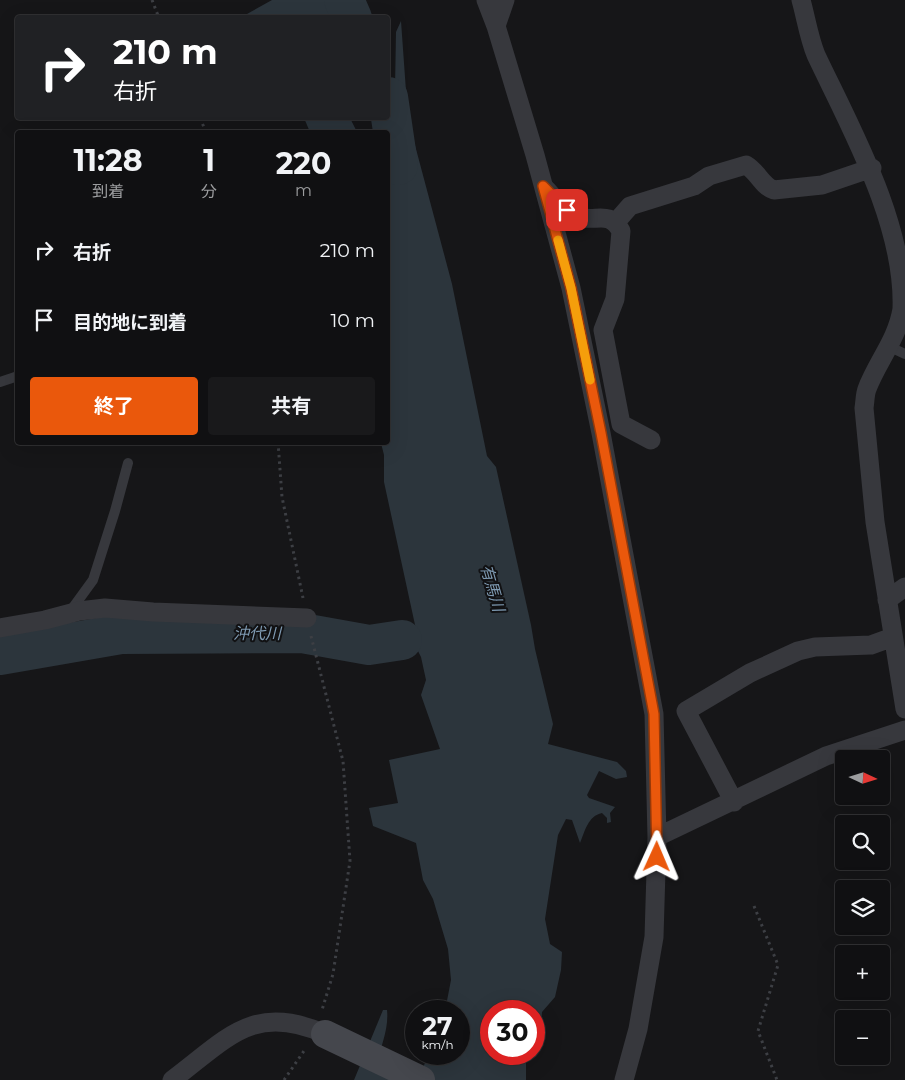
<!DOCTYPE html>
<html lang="ja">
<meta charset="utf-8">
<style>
body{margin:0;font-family:Montserrat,"Noto Sans JP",sans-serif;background:#19191b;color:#f1f3f6;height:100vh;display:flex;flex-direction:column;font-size:19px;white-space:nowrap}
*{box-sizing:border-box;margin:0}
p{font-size:16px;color:#9c9d9f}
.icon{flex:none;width:28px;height:28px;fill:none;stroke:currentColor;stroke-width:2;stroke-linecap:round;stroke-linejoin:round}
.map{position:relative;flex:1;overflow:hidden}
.details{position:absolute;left:15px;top:130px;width:375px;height:315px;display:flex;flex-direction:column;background:#101012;border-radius:5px;box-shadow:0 5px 20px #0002,0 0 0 1px #303032}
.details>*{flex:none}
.banner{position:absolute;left:15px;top:15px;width:375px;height:105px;border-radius:5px;box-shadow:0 5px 20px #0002,0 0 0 1px #303032;background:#202124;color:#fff;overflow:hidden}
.needle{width:32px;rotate:94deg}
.fabs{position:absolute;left:835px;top:750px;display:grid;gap:10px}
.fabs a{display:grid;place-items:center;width:55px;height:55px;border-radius:5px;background:#101012;box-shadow:0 5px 20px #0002,0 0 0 1px #303032;font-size:25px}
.speed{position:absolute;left:405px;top:1000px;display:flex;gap:10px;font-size:25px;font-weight:700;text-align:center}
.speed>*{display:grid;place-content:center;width:65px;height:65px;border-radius:50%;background:#101012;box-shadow:0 5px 20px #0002,0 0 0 1px #303032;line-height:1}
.speed small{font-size:12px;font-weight:400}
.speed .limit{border:8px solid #d22;background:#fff;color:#111}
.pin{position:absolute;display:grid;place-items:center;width:42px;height:42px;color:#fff;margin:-21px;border-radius:10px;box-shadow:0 2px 8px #0006}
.me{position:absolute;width:55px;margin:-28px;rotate:1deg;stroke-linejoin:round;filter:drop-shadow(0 0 4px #0008)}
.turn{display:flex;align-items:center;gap:18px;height:105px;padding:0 15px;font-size:22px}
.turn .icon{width:65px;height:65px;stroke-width:2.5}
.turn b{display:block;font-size:35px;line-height:42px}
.eta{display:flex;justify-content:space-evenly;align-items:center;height:85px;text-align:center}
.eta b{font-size:30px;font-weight:700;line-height:35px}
.primary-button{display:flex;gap:10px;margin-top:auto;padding:10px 15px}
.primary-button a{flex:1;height:58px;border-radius:5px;background:#ea580c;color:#fff;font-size:20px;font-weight:700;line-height:58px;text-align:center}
.primary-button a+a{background:#19191b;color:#f1f3f6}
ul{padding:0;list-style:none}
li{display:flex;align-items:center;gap:15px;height:70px;padding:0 15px}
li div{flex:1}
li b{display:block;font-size:19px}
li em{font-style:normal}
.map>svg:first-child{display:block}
.water{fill:#2c353c;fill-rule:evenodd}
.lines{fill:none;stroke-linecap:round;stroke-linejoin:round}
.river{stroke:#2c353c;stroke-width:40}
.path{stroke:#3d3f44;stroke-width:3;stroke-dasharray:2.5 4;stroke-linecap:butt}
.lane{stroke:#37383d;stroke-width:10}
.street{stroke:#37383d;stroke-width:19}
.secondary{stroke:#45474d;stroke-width:28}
.route-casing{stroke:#983908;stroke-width:12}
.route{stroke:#ea580c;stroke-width:9}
.slow{stroke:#f59e0b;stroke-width:9}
.labels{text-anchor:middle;stroke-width:4;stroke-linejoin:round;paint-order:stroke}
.water-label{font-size:16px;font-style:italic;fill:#7f9bb3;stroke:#111113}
</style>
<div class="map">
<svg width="905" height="1080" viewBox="0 0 905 1080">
<rect width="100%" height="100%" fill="#161618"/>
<path class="water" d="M 272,0 L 358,0 L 349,17 L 337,12 L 331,18 L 255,18 L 247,14 Z
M 401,21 L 408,119 L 452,284 L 487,456 L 496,467 L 531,625 L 535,649 L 553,724 L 548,744 L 617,762 L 626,771 L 627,777 L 616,779 L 599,771 L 587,795 L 589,798 L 615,807 L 610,813 L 611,822 L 607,823 L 607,818 L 602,813 C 588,816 585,831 580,843 L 572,820 L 566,819 L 558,835 L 545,919 L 550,944 L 562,952 L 561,970 L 555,997 L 542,1012 L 539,1052 L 526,1062 L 526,1080 L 416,1080 L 430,1054 L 459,1054 L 459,1011 L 445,1011 L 451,980 L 448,949 L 433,899 L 423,880 L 416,843 L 373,826 L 369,808 L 398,803 L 389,760 L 440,749 L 421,695 L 426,680 L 421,657 L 415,645 L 391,642 L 386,647 L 380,646 L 375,649 L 363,650 L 359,646 L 350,645 L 349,639 L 367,643 L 378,639 L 412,637 L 417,634 L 384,482 L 384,455 L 381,443 L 388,442 L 388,132 L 386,132 L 395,88 L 396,32 ZM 491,1011 L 534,1011 L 534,1054 L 491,1054 Z
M 304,118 L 350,118 L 357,132 L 310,132 Z
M 383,1010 L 387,1010 C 389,1029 381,1045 377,1064 L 400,1080 L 354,1080 Z"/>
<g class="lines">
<path class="river" d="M 344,0 L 352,18
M 388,97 L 398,165
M 0,655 L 121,634 L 302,633 L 369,645 L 402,640"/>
<path class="path" d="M 152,0 L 159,18
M 200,118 L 206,132
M 278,442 L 282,497 L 303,598
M 311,636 L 343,761 L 350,861 L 333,974 L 322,1010
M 754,906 L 778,965 L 758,1031 L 777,1080
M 284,1080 L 306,1048"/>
<path class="lane" d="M 890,347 L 905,354
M 0,382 L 18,376
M 69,613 L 93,580 L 115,511 L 128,463"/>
<path class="street" d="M 486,0 L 496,26 L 535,155 L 571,288 L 601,433 L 654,714 L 657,837 L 654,937 L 638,1029 L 624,1080
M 801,0 C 806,18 809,38 816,55 C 851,129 905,224 902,309 C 897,340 877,362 867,389 C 865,394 865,402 864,408 L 875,522 L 905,709
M 496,26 L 505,0
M 544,187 C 553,196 564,211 576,216 C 595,224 608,208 621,231 L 615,299 L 603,330 L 621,424 L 651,440
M 616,222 L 630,206 L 694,186 L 709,176 L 746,165 C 758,172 762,186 774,190 L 822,185 L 872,168
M 887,600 L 905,587
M 0,628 L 45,620 L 79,611 L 105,608 L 153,612 L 307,618
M 734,802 L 686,711 L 750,673 L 798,651 L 815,647 L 871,645 L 893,637
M 657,837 L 826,756 L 905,730
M 172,1080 C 227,1039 253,1002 325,1034"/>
<path class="secondary" d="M 325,1034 L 421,1080"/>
</g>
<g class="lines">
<g class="route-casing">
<path id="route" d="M 567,210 L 543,186 L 571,288 L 601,433 L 654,714 L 657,857"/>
</g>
<use href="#route" class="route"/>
<path class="slow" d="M 558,240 L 571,288 L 590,380"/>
</g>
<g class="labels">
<g class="water-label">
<text transform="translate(493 588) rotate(74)" y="6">有馬川</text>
<text x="257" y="639">沖代川</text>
</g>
</g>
</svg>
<div class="fabs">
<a><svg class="needle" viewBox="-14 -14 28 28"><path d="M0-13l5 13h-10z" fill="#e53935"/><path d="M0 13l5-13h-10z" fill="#9c9d9f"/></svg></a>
<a><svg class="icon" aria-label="search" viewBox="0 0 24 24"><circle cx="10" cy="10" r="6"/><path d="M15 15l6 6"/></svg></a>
<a><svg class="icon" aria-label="layers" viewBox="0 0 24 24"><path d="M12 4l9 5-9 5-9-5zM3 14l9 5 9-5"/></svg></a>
<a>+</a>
<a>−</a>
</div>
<div class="speed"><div>27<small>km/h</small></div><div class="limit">30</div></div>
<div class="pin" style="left:567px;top:210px;background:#d93025"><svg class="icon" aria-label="arrive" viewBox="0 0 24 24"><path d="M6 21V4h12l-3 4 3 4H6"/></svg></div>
<svg class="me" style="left:657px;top:857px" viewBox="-20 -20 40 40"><path d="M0-17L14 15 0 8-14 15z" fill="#ea580c" stroke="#fff" stroke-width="4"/></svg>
<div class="banner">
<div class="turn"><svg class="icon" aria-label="right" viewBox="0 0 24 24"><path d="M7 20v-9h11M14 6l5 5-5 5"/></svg><div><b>210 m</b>右折</div></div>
</div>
<section class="details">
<div class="eta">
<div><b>11:28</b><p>到着</p></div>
<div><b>1</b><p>分</p></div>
<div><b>220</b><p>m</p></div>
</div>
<ul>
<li><svg class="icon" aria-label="right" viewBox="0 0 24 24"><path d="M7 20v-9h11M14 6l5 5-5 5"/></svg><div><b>右折</b></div><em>210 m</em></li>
<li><svg class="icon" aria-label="arrive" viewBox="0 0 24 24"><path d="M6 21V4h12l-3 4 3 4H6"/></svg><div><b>目的地に到着</b></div><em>10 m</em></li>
</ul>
<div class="primary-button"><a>終了</a><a>共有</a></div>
</section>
</div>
